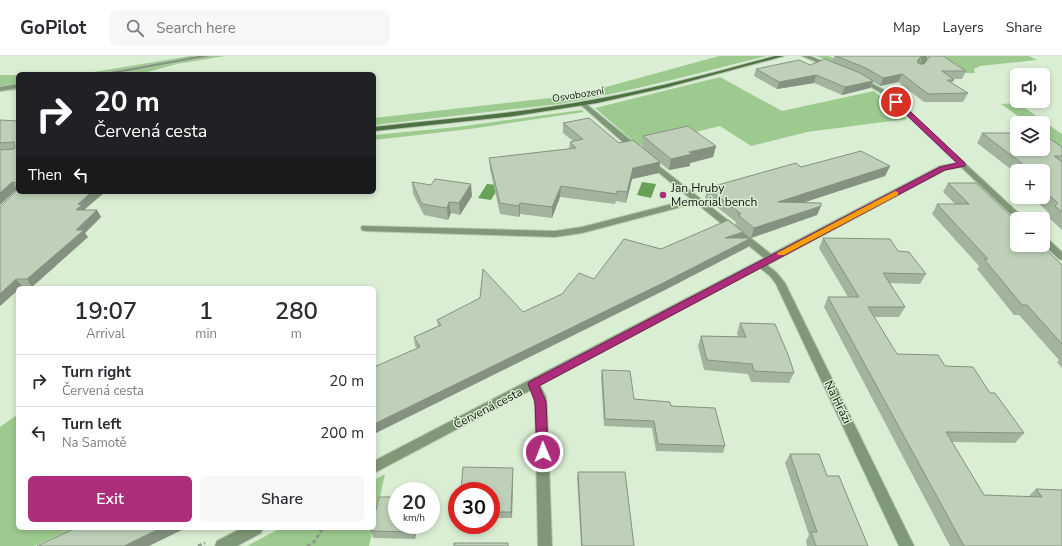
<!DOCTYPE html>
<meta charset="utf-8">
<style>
body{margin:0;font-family:"Nunito Sans",sans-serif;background:#f7f7f7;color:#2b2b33;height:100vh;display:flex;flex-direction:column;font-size:15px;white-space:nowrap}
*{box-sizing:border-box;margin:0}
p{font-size:13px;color:#7c7c81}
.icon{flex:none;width:22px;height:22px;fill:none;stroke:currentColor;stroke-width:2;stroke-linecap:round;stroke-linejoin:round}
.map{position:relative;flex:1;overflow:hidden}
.panel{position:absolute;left:16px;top:230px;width:360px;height:244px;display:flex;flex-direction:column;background:#fff;border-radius:6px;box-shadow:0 2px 6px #0003}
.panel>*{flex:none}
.banner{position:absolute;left:16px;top:16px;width:360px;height:122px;border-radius:6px;box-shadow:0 2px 6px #0003;background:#202124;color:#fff;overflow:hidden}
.controls{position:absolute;left:1010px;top:12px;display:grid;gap:8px}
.controls a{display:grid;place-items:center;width:40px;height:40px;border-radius:6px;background:#fff;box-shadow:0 2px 6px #0003;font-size:20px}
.speed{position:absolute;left:388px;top:426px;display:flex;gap:8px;font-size:20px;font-weight:700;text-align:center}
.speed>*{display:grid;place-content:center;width:52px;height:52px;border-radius:50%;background:#fff;box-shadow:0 2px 6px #0003;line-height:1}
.speed small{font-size:10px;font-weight:400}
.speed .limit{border:6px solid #d22;background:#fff;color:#111}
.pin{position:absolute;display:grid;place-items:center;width:34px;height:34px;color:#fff;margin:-17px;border:2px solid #fff;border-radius:50%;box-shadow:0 1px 4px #0007}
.me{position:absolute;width:44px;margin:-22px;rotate:359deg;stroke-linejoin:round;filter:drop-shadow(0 0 3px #0008)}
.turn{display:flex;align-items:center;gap:14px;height:84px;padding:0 12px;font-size:18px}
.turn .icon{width:52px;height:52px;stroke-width:2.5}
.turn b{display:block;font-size:28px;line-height:34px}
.then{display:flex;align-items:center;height:38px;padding:0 12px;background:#0003;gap:8px;font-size:15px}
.eta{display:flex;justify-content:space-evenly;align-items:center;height:68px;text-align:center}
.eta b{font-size:24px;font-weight:600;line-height:28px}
.cta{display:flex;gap:8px;margin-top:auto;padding:8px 12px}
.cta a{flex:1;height:46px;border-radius:6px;background:#ad2d7a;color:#fff;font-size:16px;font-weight:600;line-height:46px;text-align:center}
.cta a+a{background:#f7f7f7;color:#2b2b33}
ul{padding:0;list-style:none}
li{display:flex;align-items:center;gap:12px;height:52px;padding:0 12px;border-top:1px solid #e1e1e2}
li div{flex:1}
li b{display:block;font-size:15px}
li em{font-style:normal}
header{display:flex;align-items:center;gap:24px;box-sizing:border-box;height:56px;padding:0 20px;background:#fff;border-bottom:1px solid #e1e1e2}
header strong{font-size:19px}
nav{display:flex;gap:22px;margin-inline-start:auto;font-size:14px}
.search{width:280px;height:36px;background:#f7f7f7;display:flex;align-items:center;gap:10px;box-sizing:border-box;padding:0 14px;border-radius:6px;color:#7c7c81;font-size:15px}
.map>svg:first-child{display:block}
.green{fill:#9dcb8f}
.water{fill:#68a256}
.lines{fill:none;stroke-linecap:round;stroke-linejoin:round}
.service-casing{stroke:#b6c7b1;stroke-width:2}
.minor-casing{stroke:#b6c7b1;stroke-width:2}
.secondary-casing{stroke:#b6c7b1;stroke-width:2}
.path{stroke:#8e9d89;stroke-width:3;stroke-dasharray:4 2.5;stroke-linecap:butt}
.service{fill:#7f9877;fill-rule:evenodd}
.minor{fill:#7f9877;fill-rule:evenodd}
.secondary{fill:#4d7141;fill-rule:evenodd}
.wall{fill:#a3b49e}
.shaded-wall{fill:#859281}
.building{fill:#bed1b8;stroke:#859281}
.route{fill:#ad2d7a;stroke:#701d4f}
.slow{fill:#f59e0b}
.poi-dot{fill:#ad2d7a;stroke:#daeed4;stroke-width:1.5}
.labels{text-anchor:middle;stroke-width:3;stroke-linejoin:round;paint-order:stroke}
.far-street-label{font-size:10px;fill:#11180f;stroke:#daeed4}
.poi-label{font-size:12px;fill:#11180f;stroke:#daeed4;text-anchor:start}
.street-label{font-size:12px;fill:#11180f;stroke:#daeed4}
</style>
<header>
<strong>GoPilot</strong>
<div class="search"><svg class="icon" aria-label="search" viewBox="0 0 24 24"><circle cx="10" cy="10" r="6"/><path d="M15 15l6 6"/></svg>Search here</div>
<nav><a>Map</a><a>Layers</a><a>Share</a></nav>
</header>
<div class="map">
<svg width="1062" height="490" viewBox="0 0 1062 490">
<rect width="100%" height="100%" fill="#daeed4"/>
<path class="green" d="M 190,0 L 225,0 L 177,8 L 140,18 L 82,18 Z
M 719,0 L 767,0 C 698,17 630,36 559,48 L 374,69 L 374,62 L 559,41 L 595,34 Z
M 816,0 L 829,0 L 848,10 L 911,10 L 929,7 L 927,0 L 1029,0 L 1037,4 L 980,10 L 974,13 L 975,17 L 861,18 Z
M 0,19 L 18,19 L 18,34 L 0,36 Z
M 720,21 L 782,55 L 874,35 L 907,63 L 807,76 L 751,90 L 720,70 L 639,90 L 595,52 Z
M 1018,47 L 1062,78 L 1062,92 L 1043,77 L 1043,67 L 1028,67 L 1001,48 Z
M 582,54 L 584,56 L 470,73 L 374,84 L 374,79 L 457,71 Z
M 18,358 L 18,472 L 76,472 L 34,490 L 0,490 L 0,371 Z
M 385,418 L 374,468 L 374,424 Z
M 281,472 L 373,472 L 369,490 L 247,490 Z"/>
<path class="water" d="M 642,126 L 656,128 L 651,142 L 637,139 Z
M 487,128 L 500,129 L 491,144 L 478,142 Z"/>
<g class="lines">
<g class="service-casing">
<path id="service" d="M 921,0 L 927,0 L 927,5 L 920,15 L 916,15 L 915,14 L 921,5 Z"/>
</g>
<g class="minor-casing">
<path id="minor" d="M 198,0 L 211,0 L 112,18 L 99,18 Z
M 802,0 L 810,0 L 834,10 L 829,11 Z
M 860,21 L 884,34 L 898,45 L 1025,163 L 1017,164 L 961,111 L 945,114 L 767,209 L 776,216 L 785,227 L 914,490 L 899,490 L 776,228 L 770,220 L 760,212 L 540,329 L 546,341 L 547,351 L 552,490 L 538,490 L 535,351 L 534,341 L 531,334 L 374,417 L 374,405 L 764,202 L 696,147 L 582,177 L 555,181 L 365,175 L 362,174 L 361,172 L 362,170 L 555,175 L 582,171 L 691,143 L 647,107 L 647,103 L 650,103 L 771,198 L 940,110 L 957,107 L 894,47 L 880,36 L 858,24 L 857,23 Z
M 18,28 L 18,32 L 0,35 L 0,31 Z
M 581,47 L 585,47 L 639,91 L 639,95 L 633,95 L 581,49 Z
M 1043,180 L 1046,181 L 1062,196 L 1062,204 L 1059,203 L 1043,188 Z
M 242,472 L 263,472 L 261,477 L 237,490 L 215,490 L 217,485 Z"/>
</g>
<g class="secondary-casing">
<path id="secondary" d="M 775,0 L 784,0 L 668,31 L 597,47 L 514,60 L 374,75 L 374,71 C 449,63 523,57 597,43 C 657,32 716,16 775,0 Z"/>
</g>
<path class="path" d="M 198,490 L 205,487
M 307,490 L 314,486 L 323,472"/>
<use href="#service" class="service"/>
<use href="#minor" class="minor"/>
<use href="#secondary" class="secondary"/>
</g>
<path class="wall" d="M 834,0 L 921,0 L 918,7 L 919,8 L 924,8 L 928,2 L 929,0 L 943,0 L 966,15 L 962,23 L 953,23 L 954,24 L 952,27 L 968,37 L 963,46 L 924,46 L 898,26 L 880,30 L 873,26 L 870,32 L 842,39 L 814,27 L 777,33 L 754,20 L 756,13 L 810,9 L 832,6 Z
M 0,64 L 18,65 L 18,133 L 17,133 L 0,149 Z
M 563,67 L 619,87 L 642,91 L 643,80 L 716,90 L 713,101 L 690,107 L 690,110 L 669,114 L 660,107 L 659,117 L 632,123 L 626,147 L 616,145 L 615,148 L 560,141 L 552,162 L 520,158 L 519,161 L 500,158 L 490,113 L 489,102 L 569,93 L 570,86 L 573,85 L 563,77 Z
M 982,77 L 1062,91 L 1062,174 L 1048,161 L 1050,158 L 1032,141 L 1043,141 L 1043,115 L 1017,115 L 1017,118 L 977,87 Z
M 890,110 L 885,120 L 804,146 L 821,150 L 817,159 L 751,182 L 735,169 L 736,166 L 705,142 L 707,132 L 801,111 Z
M 1017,120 L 1017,128 L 1014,125 Z
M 412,126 L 431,129 L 472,140 L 460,159 L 451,157 L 448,164 L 424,159 L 413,138 Z
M 948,127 L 1062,209 L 1062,312 L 1057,306 L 1059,304 L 1019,259 L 1014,259 L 977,213 L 979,210 L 932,158 L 937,148 L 955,148 L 943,136 Z
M 18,136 L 105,136 L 85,153 L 85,154 L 97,154 L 101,161 L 85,177 L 88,181 L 32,231 L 22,230 L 20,232 L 18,232 L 18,234 L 0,250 L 0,151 Z
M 743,176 L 741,182 L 748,191 L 661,236 L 417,292 L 415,290 L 414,281 L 438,270 L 437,264 L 523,256 L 661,193 Z
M 823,182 L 898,195 L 926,218 L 920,228 L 890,227 L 905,251 L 899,261 L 874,261 L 897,298 L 945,310 L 990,337 L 1024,377 L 1015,387 L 952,386 L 984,439 L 1028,441 L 1036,433 L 1062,434 L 1062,490 L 950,490 L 824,251 L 828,241 L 848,241 L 819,192 Z
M 740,267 L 794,317 L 789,327 L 751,326 L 748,318 L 704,314 L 698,290 L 701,280 L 738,281 L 737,277 Z
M 602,314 L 634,343 L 671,350 L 725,390 L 723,397 L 656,395 L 652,372 L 604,370 L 601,321 Z
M 790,398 L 827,420 L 868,490 L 807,490 L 806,485 L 809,479 L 785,407 Z
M 578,416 L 634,490 L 581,490 L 577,422 Z
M 513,418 L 512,462 L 491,462 L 491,435 Z
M 397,469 L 417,469 L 415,483 L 373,482 L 371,475 Z"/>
<path class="shaded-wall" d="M 921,0 L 920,5 L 914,14 L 917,6 Z
M 902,18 L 898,26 L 880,30 L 883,22 Z
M 816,19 L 814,27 L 777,33 L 779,26 Z
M 873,25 L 870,32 L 842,39 L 845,31 Z
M 716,90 L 713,101 L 690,107 L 690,110 L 669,114 L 671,103 L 689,96 Z
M 660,106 L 659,117 L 632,123 L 626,147 L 627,136 L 633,112 Z
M 890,110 L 885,120 L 775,156 L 778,146 Z
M 12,126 L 17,133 L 0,149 L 0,137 Z
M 471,128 L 472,140 L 460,159 L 459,147 Z
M 561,130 L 560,141 L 552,162 L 552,151 Z
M 92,136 L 105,136 L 85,153 L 86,156 L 76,154 L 78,148 Z
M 449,146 L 451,157 L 448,164 L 447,152 Z
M 520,147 L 520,158 L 519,161 L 519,150 Z
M 821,150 L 817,159 L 751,182 L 754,172 Z
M 97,154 L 101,161 L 85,177 L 88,181 L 32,231 L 27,223 Z
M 743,176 L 740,185 L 725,182 Z
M 751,182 L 748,191 L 661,236 L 374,378 L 374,368 Z
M 16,223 L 22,230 L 20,232 L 18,232 L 18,234 L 0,250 L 0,238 Z
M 513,412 L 513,418 L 512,462 L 511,456 Z
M 415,469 L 417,469 L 415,483 L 414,476 Z
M 161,472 L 186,472 L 149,490 L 124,490 Z"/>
<path class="building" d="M 836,0 L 921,0 L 917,6 L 919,8 L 924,8 L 930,0 L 943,0 L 966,15 L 942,15 L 954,24 L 947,24 L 968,37 L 928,38 L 902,18 L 883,22 L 866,12 Z
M 825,3 L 860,17 L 873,25 L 845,31 L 816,19 L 779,26 L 756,13 L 799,4 L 810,9 Z
M 589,62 L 619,87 L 633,84 L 660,106 L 633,112 L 627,136 L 617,135 L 617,138 L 561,130 L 552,151 L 520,147 L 519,150 L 500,147 L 489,102 L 576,92 L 570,86 L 583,83 L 563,67 Z
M 0,64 L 18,65 L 18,127 L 12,126 L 0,137 L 0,94 L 14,93 L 15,91 L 14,86 L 0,87 Z
M 688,70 L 716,90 L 689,96 L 692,98 L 671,103 L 643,80 Z
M 982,77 L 1017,77 L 1017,93 L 1043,93 L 1043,78 L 1062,91 L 1062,100 L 1054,100 L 1062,106 L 1062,156 L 1055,150 L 1058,147 L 1043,134 L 1043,115 L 1020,115 L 1024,109 Z
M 861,95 L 890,110 L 778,146 L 821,147 L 821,150 L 754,172 L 738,159 L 741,158 L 707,132 L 796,107 L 801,111 Z
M 435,123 L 471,128 L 459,147 L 449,146 L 447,152 L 422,148 L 412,126 L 431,129 Z
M 948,127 L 976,127 L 1017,166 L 1017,189 L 1041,189 L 1062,209 L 1062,288 L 1027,249 L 1022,249 L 984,203 L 988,203 L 937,148 L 969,148 Z
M 18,133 L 18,136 L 92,136 L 78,148 L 82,149 L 76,154 L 97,154 L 76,174 L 84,174 L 27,223 L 16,223 L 0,238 L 0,151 Z
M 728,164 L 743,176 L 725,182 L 751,182 L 663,227 L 374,368 L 374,311 L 420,291 L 414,281 L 441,269 L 437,264 L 480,242 L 483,213 L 523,256 L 562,238 L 579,217 L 594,223 L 624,183 L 661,193 Z
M 823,182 L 890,183 L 898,195 L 909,196 L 926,218 L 883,217 L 905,251 L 868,251 L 897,298 L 938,299 L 945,310 L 973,311 L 990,337 L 995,337 L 1024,377 L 946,376 L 984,439 L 1042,441 L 1036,433 L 1062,434 L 1062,490 L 964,490 L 828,241 L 859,241 Z
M 740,267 L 775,268 L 789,301 L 794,317 L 754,315 L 752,308 L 707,304 L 701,280 L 746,281 Z
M 602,314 L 630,315 L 634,343 L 670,346 L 671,350 L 715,352 L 725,390 L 658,388 L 654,365 L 605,363 Z
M 790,398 L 819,398 L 827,420 L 839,420 L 868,490 L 816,490 L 811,476 L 817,476 Z
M 463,411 L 513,412 L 511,456 L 491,456 L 491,435 L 461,435 Z
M 578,416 L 625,416 L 634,490 L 582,490 Z
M 379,441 L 397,441 L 397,469 L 415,469 L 414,476 L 371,475 L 372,472 L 374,472 L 374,462 Z
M 76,472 L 161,472 L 124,490 L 37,490 Z
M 454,487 L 508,487 L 508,490 L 454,490 Z"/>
<path class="route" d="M 894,44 L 898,44 L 965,107 L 965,110 L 945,114 L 539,330 L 546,346 L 548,396 L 547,399 L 543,401 L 538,399 L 537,396 L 535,346 L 528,328 L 529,326 L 940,111 L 957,107 L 894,47 Z"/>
<path class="slow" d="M 895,135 L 898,136 L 898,139 L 784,199 L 778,199 L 777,197 Z"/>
<circle class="poi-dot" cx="663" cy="139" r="4"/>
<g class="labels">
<g class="far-street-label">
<text transform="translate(578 38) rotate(-9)" y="4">Osvobození</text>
</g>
<g class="poi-label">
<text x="671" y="136">Jan Hruby<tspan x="671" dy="14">Memorial bench</tspan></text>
</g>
<g class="street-label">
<text transform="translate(838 346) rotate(64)" y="4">Na Hrázi</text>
<text transform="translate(488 352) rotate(-27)" y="4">Červená cesta</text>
</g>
</g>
</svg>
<div class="controls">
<a><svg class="icon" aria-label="sound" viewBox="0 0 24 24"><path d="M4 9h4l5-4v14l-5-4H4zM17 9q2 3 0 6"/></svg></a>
<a><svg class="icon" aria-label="layers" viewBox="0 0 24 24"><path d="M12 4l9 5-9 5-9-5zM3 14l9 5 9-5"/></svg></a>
<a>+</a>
<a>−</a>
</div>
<div class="speed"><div>20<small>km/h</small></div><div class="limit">30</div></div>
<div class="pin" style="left:896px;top:46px;background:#d93025"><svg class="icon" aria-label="arrive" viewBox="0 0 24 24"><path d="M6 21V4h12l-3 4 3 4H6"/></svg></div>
<svg class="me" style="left:543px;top:396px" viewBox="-20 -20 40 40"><circle r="17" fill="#ad2d7a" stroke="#fff" stroke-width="3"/><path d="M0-11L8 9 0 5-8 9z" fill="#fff"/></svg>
<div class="banner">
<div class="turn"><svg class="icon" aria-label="right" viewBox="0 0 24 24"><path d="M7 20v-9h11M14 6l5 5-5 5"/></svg><div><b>20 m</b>Červená cesta</div></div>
<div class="then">Then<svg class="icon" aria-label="left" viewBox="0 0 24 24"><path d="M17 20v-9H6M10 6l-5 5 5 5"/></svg></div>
</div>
<section class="panel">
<div class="eta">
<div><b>19:07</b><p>Arrival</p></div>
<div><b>1</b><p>min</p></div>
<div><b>280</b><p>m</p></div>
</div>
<ul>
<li><svg class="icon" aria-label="right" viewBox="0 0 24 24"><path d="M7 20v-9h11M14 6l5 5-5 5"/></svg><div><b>Turn right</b><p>Červená cesta</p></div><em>20 m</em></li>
<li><svg class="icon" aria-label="left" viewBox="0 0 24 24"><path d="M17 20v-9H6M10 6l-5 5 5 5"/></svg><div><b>Turn left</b><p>Na Samotě</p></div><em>200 m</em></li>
</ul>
<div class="cta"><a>Exit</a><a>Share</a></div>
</section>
</div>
